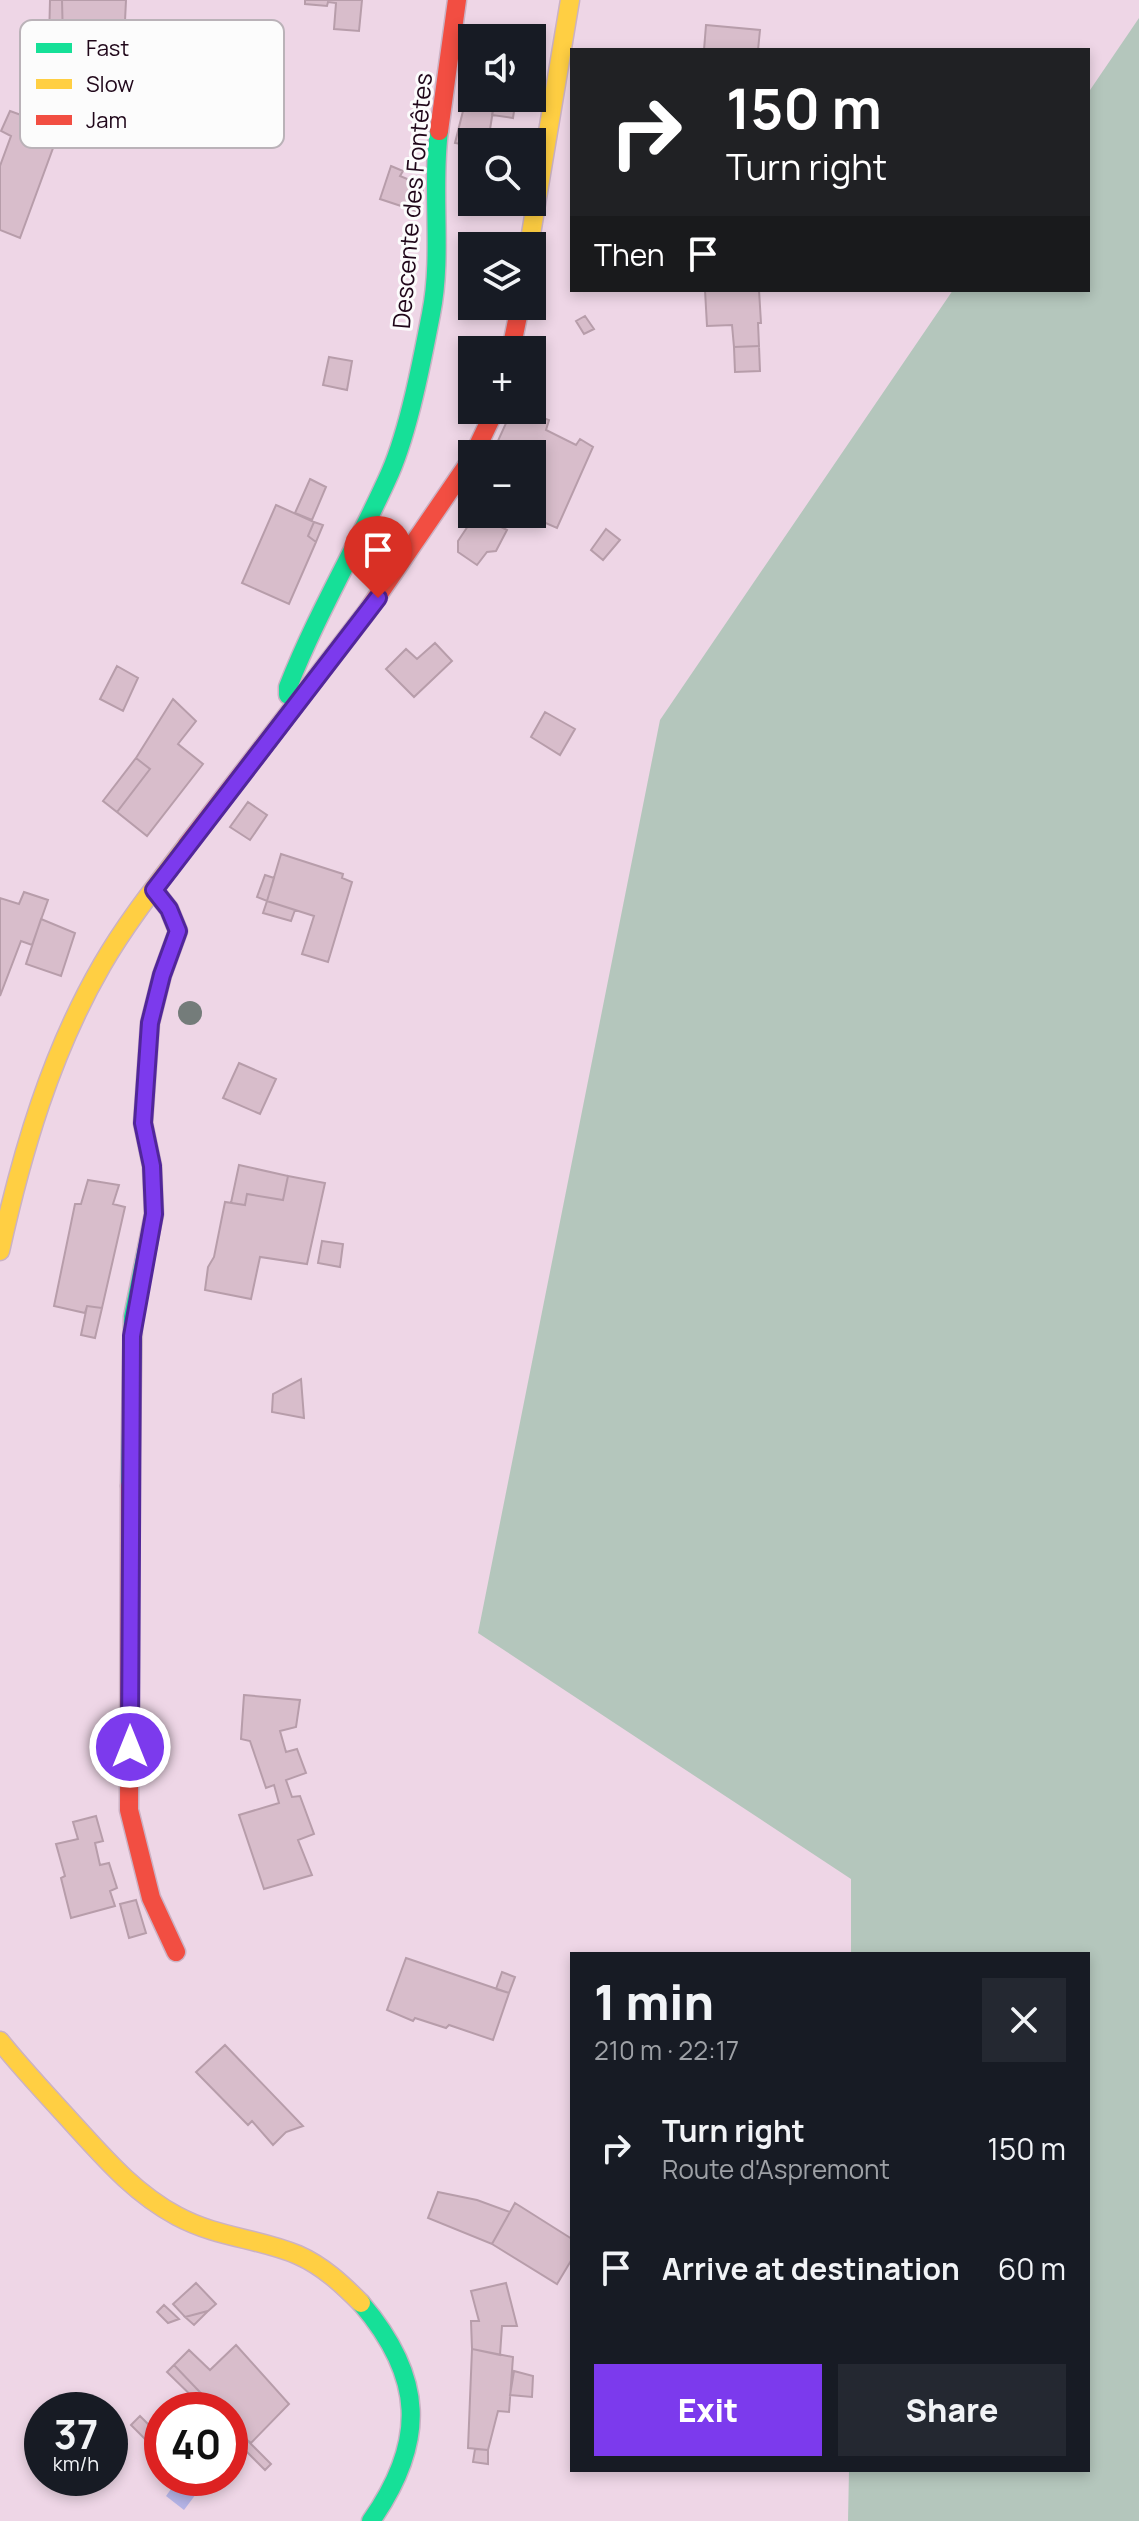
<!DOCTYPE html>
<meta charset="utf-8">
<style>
body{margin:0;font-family:Manrope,sans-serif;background:#242831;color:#f1f3f6;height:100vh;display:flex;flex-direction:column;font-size:30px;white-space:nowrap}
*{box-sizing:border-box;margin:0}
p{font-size:26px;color:#9ea1a6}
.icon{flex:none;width:44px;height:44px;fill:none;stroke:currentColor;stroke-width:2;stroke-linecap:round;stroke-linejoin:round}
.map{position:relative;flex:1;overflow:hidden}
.sheet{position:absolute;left:570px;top:1952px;width:520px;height:520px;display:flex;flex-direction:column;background:#171b24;border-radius:0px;box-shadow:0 4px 12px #0003}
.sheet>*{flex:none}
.guide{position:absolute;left:570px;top:48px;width:520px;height:244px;border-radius:0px;box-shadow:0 4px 12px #0003;background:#202124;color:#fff;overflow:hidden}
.fabs{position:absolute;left:458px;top:24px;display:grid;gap:16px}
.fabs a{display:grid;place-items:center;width:88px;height:88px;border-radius:0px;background:#171b24;box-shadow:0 4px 12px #0003;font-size:40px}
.speed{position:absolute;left:24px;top:2392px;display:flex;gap:16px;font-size:40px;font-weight:700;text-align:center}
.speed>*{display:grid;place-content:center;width:104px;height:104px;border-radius:50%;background:#171b24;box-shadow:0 4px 12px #0003;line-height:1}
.speed small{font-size:20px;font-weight:400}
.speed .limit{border:12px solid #d22;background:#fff;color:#111}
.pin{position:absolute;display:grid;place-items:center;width:68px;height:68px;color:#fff;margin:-82px -34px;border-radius:50% 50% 50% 0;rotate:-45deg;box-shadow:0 0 8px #0007}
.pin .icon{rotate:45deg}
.me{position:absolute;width:88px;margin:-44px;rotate:0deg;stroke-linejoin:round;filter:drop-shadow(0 0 6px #0008)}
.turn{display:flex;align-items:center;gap:28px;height:168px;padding:0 24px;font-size:36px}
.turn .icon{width:104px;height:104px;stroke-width:2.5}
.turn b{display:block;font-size:56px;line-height:68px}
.then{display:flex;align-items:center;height:76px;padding:0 24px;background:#0003;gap:16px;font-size:30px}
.round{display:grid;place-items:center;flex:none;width:84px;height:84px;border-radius:0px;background:#242831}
.overview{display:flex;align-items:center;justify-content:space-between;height:136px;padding:0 24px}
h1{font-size:48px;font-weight:800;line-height:60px}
.primary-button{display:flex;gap:16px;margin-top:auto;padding:16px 24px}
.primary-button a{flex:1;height:92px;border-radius:0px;background:#7c3aed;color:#fff;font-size:32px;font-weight:800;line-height:92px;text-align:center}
.primary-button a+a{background:#242831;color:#f1f3f6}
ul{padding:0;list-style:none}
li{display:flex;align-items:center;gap:24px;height:120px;padding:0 24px}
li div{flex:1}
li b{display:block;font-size:30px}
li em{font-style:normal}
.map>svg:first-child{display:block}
.green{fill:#b4c6bc}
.water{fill:#b5b4e7}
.building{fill:#d8bdcb;stroke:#b79daa;stroke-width:2}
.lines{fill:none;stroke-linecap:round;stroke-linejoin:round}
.fast-casing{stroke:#cbb2c4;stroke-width:21}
.slow-casing{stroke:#cbb2c4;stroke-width:21}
.jam-casing{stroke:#cbb2c4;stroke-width:21}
.fast{stroke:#16e098;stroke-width:18}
.slow{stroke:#ffcf43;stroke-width:18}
.jam{stroke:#f24e42;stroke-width:18}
.tree{fill:#747c7a}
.route-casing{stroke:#51269a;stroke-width:20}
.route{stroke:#7c3aed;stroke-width:14}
.labels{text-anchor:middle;stroke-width:6;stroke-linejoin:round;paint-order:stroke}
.street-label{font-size:24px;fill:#20071a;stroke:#fcfcfc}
.key{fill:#fcfcfc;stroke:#bab2b8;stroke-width:2}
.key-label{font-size:22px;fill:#20071a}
</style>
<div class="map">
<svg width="1139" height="2521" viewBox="0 0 1139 2521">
<rect width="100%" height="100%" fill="#eed6e6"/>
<path class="green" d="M 1139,18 L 1139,2521 L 848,2521 L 849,2470 L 1088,2470 L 1088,1954 L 851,1954 L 851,1879 L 478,1633 L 660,720 L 953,290 L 1088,290 L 1088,93 Z"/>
<path class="water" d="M 179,2478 L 208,2478 L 184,2510 L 166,2496 Z"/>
<path class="building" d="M 50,0 L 62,0 L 63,41 L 49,42 Z
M 62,0 L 126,0 L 124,42 L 63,41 Z
M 305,0 L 362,0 L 359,31 L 334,29 L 336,3 L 328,2 L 327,6 L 305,4 Z
M 706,25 L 760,30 L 758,50 L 704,50 Z
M 475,34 L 503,37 L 474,38 Z
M 472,54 L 472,98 L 495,98 L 488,142 L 472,142 L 472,146 L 455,143 L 465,103 Z
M 495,98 L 516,98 L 513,118 L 492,115 Z
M 10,111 L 60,129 L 20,238 L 0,230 L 0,166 L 11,136 L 1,131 Z
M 391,166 L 403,171 L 400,176 L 424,186 L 416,211 L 380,199 Z
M 705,290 L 759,290 L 761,323 L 758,323 L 759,346 L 734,347 L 732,325 L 707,326 Z
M 585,316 L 594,329 L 584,334 L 576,321 Z
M 759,346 L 760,371 L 735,372 L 734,347 Z
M 329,357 L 352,361 L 347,390 L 323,385 Z
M 512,410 L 531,410 L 530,413 L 549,420 L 546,430 L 576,445 L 580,439 L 593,447 L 557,528 L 534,518 L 542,504 L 532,500 L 532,454 L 492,454 Z
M 310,479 L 326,487 L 312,520 L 295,513 Z
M 276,505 L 314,522 L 308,536 L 316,542 L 289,604 L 242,583 Z
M 476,514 L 507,530 L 496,551 L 487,552 L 477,565 L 458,552 L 458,541 Z
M 314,522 L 323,525 L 316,542 L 308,536 Z
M 606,529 L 620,540 L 603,560 L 591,550 Z
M 435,643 L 452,661 L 414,697 L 386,669 L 406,649 L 417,659 Z
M 117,666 L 138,678 L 123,711 L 100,699 Z
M 173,699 L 196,721 L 178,744 L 203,764 L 147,836 L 117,812 L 150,769 L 136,758 Z
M 545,712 L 575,729 L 560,755 L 531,737 Z
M 136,758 L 150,769 L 117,812 L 103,801 Z
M 248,802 L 267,815 L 250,840 L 230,827 Z
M 281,854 L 343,874 L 342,878 L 352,882 L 328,962 L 302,954 L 314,916 L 267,901 Z
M 265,875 L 274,878 L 267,901 L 257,897 Z
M 24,892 L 48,900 L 32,945 L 21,941 L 0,996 L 0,898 L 19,904 Z
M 267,901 L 295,910 L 291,921 L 263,913 Z
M 41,919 L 75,933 L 61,976 L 26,964 Z
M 239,1063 L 276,1079 L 260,1114 L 223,1098 Z
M 239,1165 L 288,1176 L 283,1200 L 247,1194 L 245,1205 L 231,1203 Z
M 288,1176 L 325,1183 L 307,1264 L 260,1257 L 251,1299 L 205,1290 L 208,1267 L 214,1257 L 225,1202 L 245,1205 L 247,1194 L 283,1200 Z
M 88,1180 L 119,1185 L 113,1204 L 125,1207 L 102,1308 L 87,1306 L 85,1313 L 54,1306 L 75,1204 L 81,1204 Z
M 322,1241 L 343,1244 L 340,1267 L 318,1263 Z
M 87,1306 L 102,1308 L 95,1338 L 81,1335 Z
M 301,1379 L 304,1418 L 272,1412 L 273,1394 Z
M 244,1695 L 300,1700 L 296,1727 L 280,1731 L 286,1752 L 297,1749 L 306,1773 L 286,1780 L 292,1797 L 300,1796 L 314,1834 L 298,1840 L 312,1875 L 264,1889 L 239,1815 L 279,1803 L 274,1785 L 266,1788 L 250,1741 L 241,1739 Z
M 96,1816 L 103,1841 L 95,1843 L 100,1865 L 109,1863 L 117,1888 L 110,1891 L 115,1906 L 71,1918 L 61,1878 L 65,1876 L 56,1844 L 78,1839 L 73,1822 Z
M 136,1900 L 146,1933 L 129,1938 L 120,1904 Z
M 406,1958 L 509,1993 L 493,2040 L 449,2025 L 446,2028 L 415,2018 L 413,2021 L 387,2010 Z
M 502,1972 L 515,1977 L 509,1993 L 496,1989 Z
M 225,2045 L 303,2126 L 286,2132 L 273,2145 L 252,2121 L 248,2125 L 196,2072 Z
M 438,2192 L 477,2200 L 510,2212 L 492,2244 L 428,2218 Z
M 515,2203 L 572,2239 L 572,2259 L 557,2284 L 492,2244 Z
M 196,2283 L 216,2304 L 208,2311 L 185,2317 L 173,2304 Z
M 506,2283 L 517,2326 L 502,2326 L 500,2355 L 472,2349 L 471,2321 L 479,2321 L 471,2291 Z
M 164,2305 L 179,2319 L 168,2323 L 157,2312 Z
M 208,2311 L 194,2325 L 185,2317 Z
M 236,2345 L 289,2404 L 251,2443 L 246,2439 L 237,2442 L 230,2434 L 230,2410 L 217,2410 L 174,2365 L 189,2350 L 210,2370 Z
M 472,2349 L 513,2357 L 509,2412 L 498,2411 L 488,2450 L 468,2448 Z
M 174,2365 L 217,2410 L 206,2410 L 167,2372 Z
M 514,2371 L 533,2376 L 532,2397 L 510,2395 Z
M 140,2416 L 162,2438 L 162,2450 L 159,2453 L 131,2425 Z
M 246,2439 L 271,2464 L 265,2470 L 237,2442 Z
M 475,2449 L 488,2450 L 488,2464 L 473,2462 Z"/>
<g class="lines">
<g class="fast-casing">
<path id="fast" d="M 288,695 L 288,687 C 317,613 358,545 390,473 C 409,429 422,361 431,314 C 443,254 431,191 439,131
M 130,1486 L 133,1317 L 154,1214 L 152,1166 L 143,1123 L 150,1023 L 162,975 L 178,931 L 169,909 L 154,890
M 361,2303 C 424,2377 427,2441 371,2521"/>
</g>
<g class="slow-casing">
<path id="slow" d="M 529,246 L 570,0
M 0,1251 C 22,1152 51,1053 102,965 C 126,923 158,883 187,845
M 0,2041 C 24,2071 51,2099 77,2128 C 107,2161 136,2194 177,2216 C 218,2238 258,2238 298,2255 C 323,2266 342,2284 361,2303"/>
</g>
<g class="jam-casing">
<path id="jam" d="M 439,131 L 457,0
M 511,350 L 520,306
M 474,454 L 495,410
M 187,845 L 366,613 L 472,458
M 130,1486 L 129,1810 L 151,1898 L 176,1952"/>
</g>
<use href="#fast" class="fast"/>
<use href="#slow" class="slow"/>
<use href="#jam" class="jam"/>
</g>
<circle class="tree" cx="190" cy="1013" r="12"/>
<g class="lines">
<g class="route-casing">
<path id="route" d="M 130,1747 L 132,1336 L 154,1214 L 152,1166 L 143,1123 L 150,1023 L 162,975 L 178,931 L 169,909 L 154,890 L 378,598"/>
</g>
<use href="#route" class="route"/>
</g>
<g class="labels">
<g class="street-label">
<text transform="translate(413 201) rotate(-85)" y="8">Descente des Fontêtes</text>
</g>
</g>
<rect x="20" y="20" width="264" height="128" rx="12" class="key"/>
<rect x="36" y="43" width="36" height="10" fill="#16e098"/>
<rect x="36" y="79" width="36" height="10" fill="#ffcf43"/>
<rect x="36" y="115" width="36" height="10" fill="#f24e42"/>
<g class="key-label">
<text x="86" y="56">Fast</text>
<text x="86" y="92">Slow</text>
<text x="86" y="128">Jam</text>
</g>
</svg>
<div class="fabs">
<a><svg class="icon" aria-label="sound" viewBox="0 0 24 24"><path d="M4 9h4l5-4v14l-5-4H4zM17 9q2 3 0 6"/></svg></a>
<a><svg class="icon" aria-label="search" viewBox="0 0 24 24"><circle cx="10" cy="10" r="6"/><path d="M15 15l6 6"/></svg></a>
<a><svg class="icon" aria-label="layers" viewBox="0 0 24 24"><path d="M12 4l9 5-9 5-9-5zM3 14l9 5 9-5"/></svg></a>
<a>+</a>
<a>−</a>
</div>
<div class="speed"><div>37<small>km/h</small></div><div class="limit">40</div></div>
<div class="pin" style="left:378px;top:598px;background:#d93025"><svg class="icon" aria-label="arrive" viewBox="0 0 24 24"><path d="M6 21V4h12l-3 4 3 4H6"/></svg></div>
<svg class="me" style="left:130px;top:1747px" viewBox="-20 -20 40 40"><circle r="17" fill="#7c3aed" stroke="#fff" stroke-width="3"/><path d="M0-11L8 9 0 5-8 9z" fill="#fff"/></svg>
<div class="guide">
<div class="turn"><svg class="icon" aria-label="right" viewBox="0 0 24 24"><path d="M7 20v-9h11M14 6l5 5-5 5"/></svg><div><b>150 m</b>Turn right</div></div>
<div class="then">Then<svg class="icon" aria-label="arrive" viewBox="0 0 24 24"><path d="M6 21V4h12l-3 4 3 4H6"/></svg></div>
</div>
<section class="sheet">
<div class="overview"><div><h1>1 min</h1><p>210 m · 22:17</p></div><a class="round"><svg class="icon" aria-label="close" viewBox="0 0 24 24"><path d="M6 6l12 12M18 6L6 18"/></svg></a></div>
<ul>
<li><svg class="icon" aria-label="right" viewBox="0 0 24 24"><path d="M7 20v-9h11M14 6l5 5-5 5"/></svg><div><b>Turn right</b><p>Route d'Aspremont</p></div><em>150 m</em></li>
<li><svg class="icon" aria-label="arrive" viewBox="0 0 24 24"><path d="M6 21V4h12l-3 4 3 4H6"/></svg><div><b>Arrive at destination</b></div><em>60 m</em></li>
</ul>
<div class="primary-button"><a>Exit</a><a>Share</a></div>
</section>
</div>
